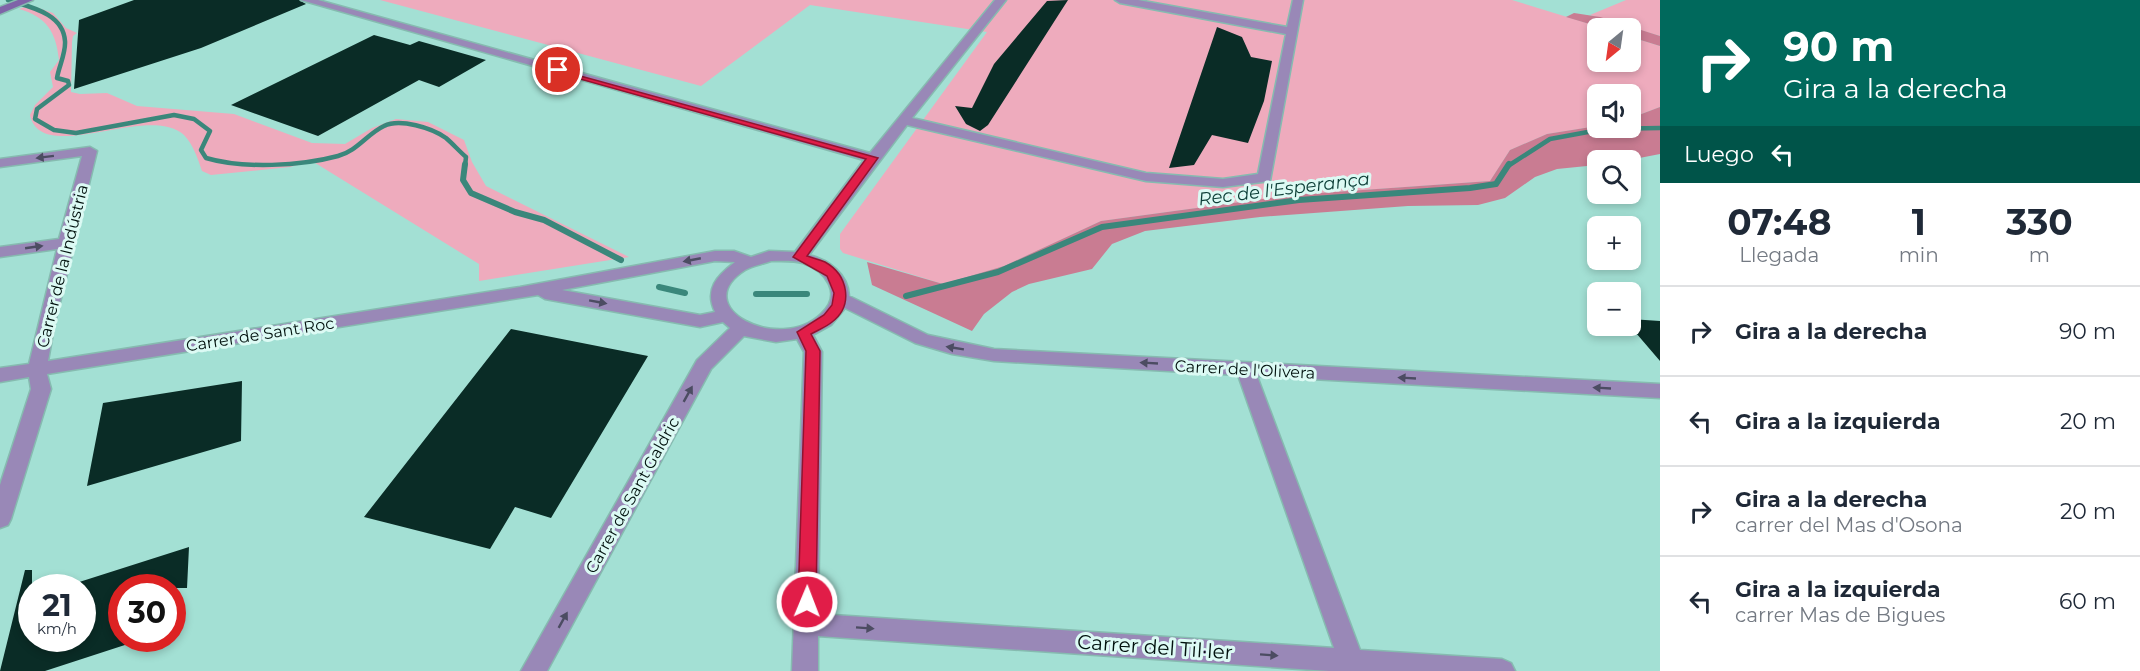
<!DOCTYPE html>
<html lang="es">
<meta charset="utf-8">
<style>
body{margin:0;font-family:Montserrat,sans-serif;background:#f2f2f3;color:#1f2937;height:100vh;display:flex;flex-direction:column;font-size:22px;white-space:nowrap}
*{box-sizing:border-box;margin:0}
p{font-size:20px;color:#747a83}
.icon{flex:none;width:33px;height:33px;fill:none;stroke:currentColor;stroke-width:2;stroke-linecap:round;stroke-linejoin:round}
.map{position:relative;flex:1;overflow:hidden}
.side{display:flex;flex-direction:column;background:#fff;width:480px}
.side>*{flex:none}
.guide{background:#00695c;color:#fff;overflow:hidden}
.needle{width:39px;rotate:209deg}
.fabs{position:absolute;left:1587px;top:18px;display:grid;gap:12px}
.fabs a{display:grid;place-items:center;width:54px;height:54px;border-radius:9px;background:#fff;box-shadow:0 3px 9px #0003;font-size:30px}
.speed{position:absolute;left:18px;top:574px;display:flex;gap:12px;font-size:30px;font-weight:700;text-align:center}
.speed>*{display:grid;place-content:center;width:78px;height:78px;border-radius:50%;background:#fff;box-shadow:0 3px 9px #0003;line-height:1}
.speed small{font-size:15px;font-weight:400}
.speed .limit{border:9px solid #d22;background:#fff;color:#111}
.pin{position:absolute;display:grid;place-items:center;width:51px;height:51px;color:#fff;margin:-26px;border:3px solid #fff;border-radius:50%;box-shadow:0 2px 6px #0007}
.me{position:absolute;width:66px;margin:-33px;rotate:1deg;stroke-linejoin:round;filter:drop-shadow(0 0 4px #0008)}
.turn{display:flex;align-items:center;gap:21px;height:126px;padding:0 24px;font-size:27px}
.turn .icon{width:78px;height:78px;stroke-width:2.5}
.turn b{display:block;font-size:42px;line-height:51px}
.then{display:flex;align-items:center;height:57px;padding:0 24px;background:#0003;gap:12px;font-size:22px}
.eta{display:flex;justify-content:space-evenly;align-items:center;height:102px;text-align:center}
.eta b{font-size:36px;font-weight:700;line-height:42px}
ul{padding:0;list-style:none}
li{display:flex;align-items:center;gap:18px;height:90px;padding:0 24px;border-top:2px solid #e0e1e3}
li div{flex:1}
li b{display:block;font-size:22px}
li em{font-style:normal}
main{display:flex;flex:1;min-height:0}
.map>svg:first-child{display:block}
.green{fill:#eeabbd}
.forest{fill:#c97c92}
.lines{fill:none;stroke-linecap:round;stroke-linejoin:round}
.stream-far1{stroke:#3a877b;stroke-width:4.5}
.stream{stroke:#3a877b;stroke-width:6}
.building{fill:#0a2c26}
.street-casing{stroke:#86bbb0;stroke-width:3}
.secondary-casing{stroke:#86bbb0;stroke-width:3}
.street{fill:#9988b7;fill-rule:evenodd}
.secondary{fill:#7f63a8;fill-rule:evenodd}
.oneway{fill:#4c4c62}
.route{fill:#e11d48;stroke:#92132f;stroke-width:1.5}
.labels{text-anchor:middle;stroke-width:6;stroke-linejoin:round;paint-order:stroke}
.street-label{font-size:16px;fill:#00100d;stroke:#dcfaf4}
.water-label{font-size:18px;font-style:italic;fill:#0d3e37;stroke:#dcfaf4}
.near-street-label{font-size:20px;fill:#00100d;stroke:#dcfaf4}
</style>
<main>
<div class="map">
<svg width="1660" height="671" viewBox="0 0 1660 671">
<rect width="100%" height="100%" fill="#a3e0d4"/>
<path class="green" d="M 380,0 L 1512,0 L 1603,28 L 1598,28 L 1598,62 L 1630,62 L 1631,37 L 1660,46 L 1660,107 L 1631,118 L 1630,94 L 1598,94 L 1597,126 L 1547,134 L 1510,150 L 1490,181 L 1292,195 L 1101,221 L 1004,266 L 943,284 L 843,253 L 840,249 L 840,234 L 987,32 L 810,5 L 701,86 Z
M 1626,0 L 1660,0 L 1660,36 L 1590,15 Z
M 30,5 L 53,13 L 66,28 L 77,33 L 73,36 L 72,42 L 71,92 L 80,94 L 107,93 L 137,106 L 234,114 L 312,143 L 345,144 L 372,128 L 396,119 L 428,122 L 464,140 L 472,162 L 486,186 L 629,257 L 479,281 L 479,264 L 312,161 L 290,167 L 211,175 L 202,171 C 198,159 193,144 184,135 C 149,102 41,167 30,115 L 35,105 L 53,87 L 50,72 L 59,60 C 56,32 47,17 19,9 Z"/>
<path class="forest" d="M 1574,13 L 1600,17 L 1660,36 L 1660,46 L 1631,37 L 1630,28 L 1603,28 L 1566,17 Z
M 1660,107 L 1660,154 L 1629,160 L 1598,160 L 1597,165 L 1557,169 L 1535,177 L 1505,198 L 1478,205 L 1408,206 L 1260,217 L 1145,231 L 1112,244 L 1092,269 L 1029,284 L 1012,292 L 984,314 L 972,331 L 872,285 L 867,262 L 943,284 L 1004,266 L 1101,221 L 1292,195 L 1490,181 L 1510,150 L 1547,134 L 1597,126 L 1630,128 L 1631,118 Z"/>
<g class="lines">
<path class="stream-far1" d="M 8,0 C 30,7 63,13 65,41 C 66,53 59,66 57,78 L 68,81 L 69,85 L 37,109 L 35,119 L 54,130 L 76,133 L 174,115 L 194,119 L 210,131 L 201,150 L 206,158 C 243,169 301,166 338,156 C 357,151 367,134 384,126 C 400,118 432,128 446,138 C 453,144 459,151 466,157 L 465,166
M 1508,166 L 1550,139 L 1604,129 L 1660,128"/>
<path class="stream" d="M 465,164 L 463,180 L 471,193 L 515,212 L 544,220 L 621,260
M 659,287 L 685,293
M 756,294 L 807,294
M 906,296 L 998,272 L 1102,227 L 1299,200 L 1470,188 L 1496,184 L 1509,164"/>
</g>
<path class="building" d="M 134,0 L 299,0 L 306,4 L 201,48 L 74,89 L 79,20 Z
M 1068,0 L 988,125 L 980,131 L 966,124 L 955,106 L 972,108 L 994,64 L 1047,1 Z
M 1217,27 L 1242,37 L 1251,57 L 1272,61 L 1264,101 L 1248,143 L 1212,135 L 1194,165 L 1169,168 Z
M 374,35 L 410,45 L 419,41 L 486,60 L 439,87 L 419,80 L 318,136 L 231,105 Z
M 1630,319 L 1660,321 L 1660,361 L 1630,326 Z
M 511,329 L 648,356 L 551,518 L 515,507 L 490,549 L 364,517 Z
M 242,381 L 241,441 L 87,486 L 103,403 Z
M 189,547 L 187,588 L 122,588 L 122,639 L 131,639 L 131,643 L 45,671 L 0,671 L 25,570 L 32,570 L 32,639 L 82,639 L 82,588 L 74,588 L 73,584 Z"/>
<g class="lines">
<g class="street-casing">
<path id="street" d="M 301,0 L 318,0 L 870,153 L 995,0 L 1006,0 L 912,118 L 1146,173 L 1223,179 L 1258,174 L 1286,34 L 1120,3 L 1115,0 L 1138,0 L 1287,27 L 1293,0 L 1303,0 L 1270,181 L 1223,187 L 1146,181 L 907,125 L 809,255 C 829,260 848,274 849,296 L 928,335 L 994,349 L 1660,384 L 1660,398 L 1257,376 L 1360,650 L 1502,659 L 1511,663 L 1515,671 L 1329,671 L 818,636 L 818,671 L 792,671 L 804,352 L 797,339 L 776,342 L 744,336 L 711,369 L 547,671 L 521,671 L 697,360 L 730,328 L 723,322 L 700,327 L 545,299 L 538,295 L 47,374 L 51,389 L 11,519 L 8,525 L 0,528 L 0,485 L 31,389 L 29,377 L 0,382 L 0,368 L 29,364 L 57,249 L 0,257 L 0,247 L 59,239 L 82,156 L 0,167 L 0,159 L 90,147 L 97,151 L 54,327 L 48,361 L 520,287 L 715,251 L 734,251 L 751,257 L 769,251 L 795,252 L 864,160 ZM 715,261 L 735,262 C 717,276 704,289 715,312 L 700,315 L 562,290 ZM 771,261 C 781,261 793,260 803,263 C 826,271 843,294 821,314 C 779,354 687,307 745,270 C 752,266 763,264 771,261 ZM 845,308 L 915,343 L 952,354 L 994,361 L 1238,375 L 1334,648 L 818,614 L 822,352 L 813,335 L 831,325 Z"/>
</g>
<g class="secondary-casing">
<path id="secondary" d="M 18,0 L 33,0 L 0,14 L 0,7 Z"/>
</g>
<use href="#street" class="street"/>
<use href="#secondary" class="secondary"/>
</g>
<defs><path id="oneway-solid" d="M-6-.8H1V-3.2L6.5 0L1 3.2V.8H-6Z" transform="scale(1.5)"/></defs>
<g class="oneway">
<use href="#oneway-solid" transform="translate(45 157) rotate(173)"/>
<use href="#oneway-solid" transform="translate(34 247) rotate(-8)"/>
<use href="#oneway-solid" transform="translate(692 260) rotate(169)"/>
<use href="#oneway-solid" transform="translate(598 302) rotate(10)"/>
<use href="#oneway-solid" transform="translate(955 348) rotate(-171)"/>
<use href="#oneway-solid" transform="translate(1149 363) rotate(-177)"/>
<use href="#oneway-solid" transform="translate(1407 378) rotate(-177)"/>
<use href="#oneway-solid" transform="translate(1602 388) rotate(-177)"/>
<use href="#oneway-solid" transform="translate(688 394) rotate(-61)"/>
<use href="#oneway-solid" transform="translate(563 620) rotate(-61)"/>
<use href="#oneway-solid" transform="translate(865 628) rotate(4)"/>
<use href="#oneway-solid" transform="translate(1269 655) rotate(4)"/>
</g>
<path class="route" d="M 555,69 L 878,158 L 807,256 C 813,258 820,260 825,262 C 848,275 854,305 832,322 C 826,327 818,330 811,334 L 820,351 L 816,602 L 814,607 L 807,610 L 801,607 L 798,602 L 806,351 L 797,332 L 824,315 L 832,305 L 834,293 L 827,276 L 793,257 L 866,159 L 555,72 Z"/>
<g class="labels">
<g class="street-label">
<text transform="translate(62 266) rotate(-76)" y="6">Carrer de la Indústria</text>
<text transform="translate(260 334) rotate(-9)" y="6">Carrer de Sant Roc</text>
<text transform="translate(1245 369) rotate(3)" y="6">Carrer de l'Olivera</text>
<text transform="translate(632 495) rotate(-61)" y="6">Carrer de Sant Galdric</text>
</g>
<g class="water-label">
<text transform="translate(1284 189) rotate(-7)" y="6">Rec de l'Esperança</text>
</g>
<g class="near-street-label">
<text transform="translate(1155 647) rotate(4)" y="7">Carrer del Til·ler</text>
</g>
</g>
</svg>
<div class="fabs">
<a><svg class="needle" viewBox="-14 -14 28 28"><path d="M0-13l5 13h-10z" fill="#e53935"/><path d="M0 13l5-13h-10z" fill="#747a83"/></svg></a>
<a><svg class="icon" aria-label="sound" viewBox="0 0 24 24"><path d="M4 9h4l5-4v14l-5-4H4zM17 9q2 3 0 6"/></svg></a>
<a><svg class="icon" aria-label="search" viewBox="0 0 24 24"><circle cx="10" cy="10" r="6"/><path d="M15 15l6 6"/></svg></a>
<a>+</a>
<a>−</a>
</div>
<div class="speed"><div>21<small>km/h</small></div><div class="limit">30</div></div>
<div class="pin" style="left:558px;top:70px;background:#d93025"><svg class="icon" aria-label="arrive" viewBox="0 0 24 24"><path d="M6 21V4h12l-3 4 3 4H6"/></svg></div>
<svg class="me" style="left:807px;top:602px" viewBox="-20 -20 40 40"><circle r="17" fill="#e11d48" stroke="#fff" stroke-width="3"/><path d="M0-11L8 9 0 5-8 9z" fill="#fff"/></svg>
</div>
<section class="side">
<div class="guide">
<div class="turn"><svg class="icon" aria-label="right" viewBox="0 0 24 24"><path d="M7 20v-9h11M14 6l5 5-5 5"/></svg><div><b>90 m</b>Gira a la derecha</div></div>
<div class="then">Luego<svg class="icon" aria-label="left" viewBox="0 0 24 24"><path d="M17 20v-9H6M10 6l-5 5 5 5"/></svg></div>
</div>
<div class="eta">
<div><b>07:48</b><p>Llegada</p></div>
<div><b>1</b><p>min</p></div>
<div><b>330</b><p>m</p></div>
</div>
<ul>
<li><svg class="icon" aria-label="right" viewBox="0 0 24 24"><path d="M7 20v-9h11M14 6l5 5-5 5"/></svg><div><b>Gira a la derecha</b></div><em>90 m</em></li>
<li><svg class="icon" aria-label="left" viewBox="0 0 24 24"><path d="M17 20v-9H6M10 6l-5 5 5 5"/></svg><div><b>Gira a la izquierda</b></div><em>20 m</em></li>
<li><svg class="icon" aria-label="right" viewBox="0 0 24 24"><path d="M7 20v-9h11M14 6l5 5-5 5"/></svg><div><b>Gira a la derecha</b><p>carrer del Mas d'Osona</p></div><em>20 m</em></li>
<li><svg class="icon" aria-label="left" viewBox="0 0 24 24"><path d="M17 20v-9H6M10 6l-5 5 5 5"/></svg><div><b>Gira a la izquierda</b><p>carrer Mas de Bigues</p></div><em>60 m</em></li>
</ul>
</section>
</main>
